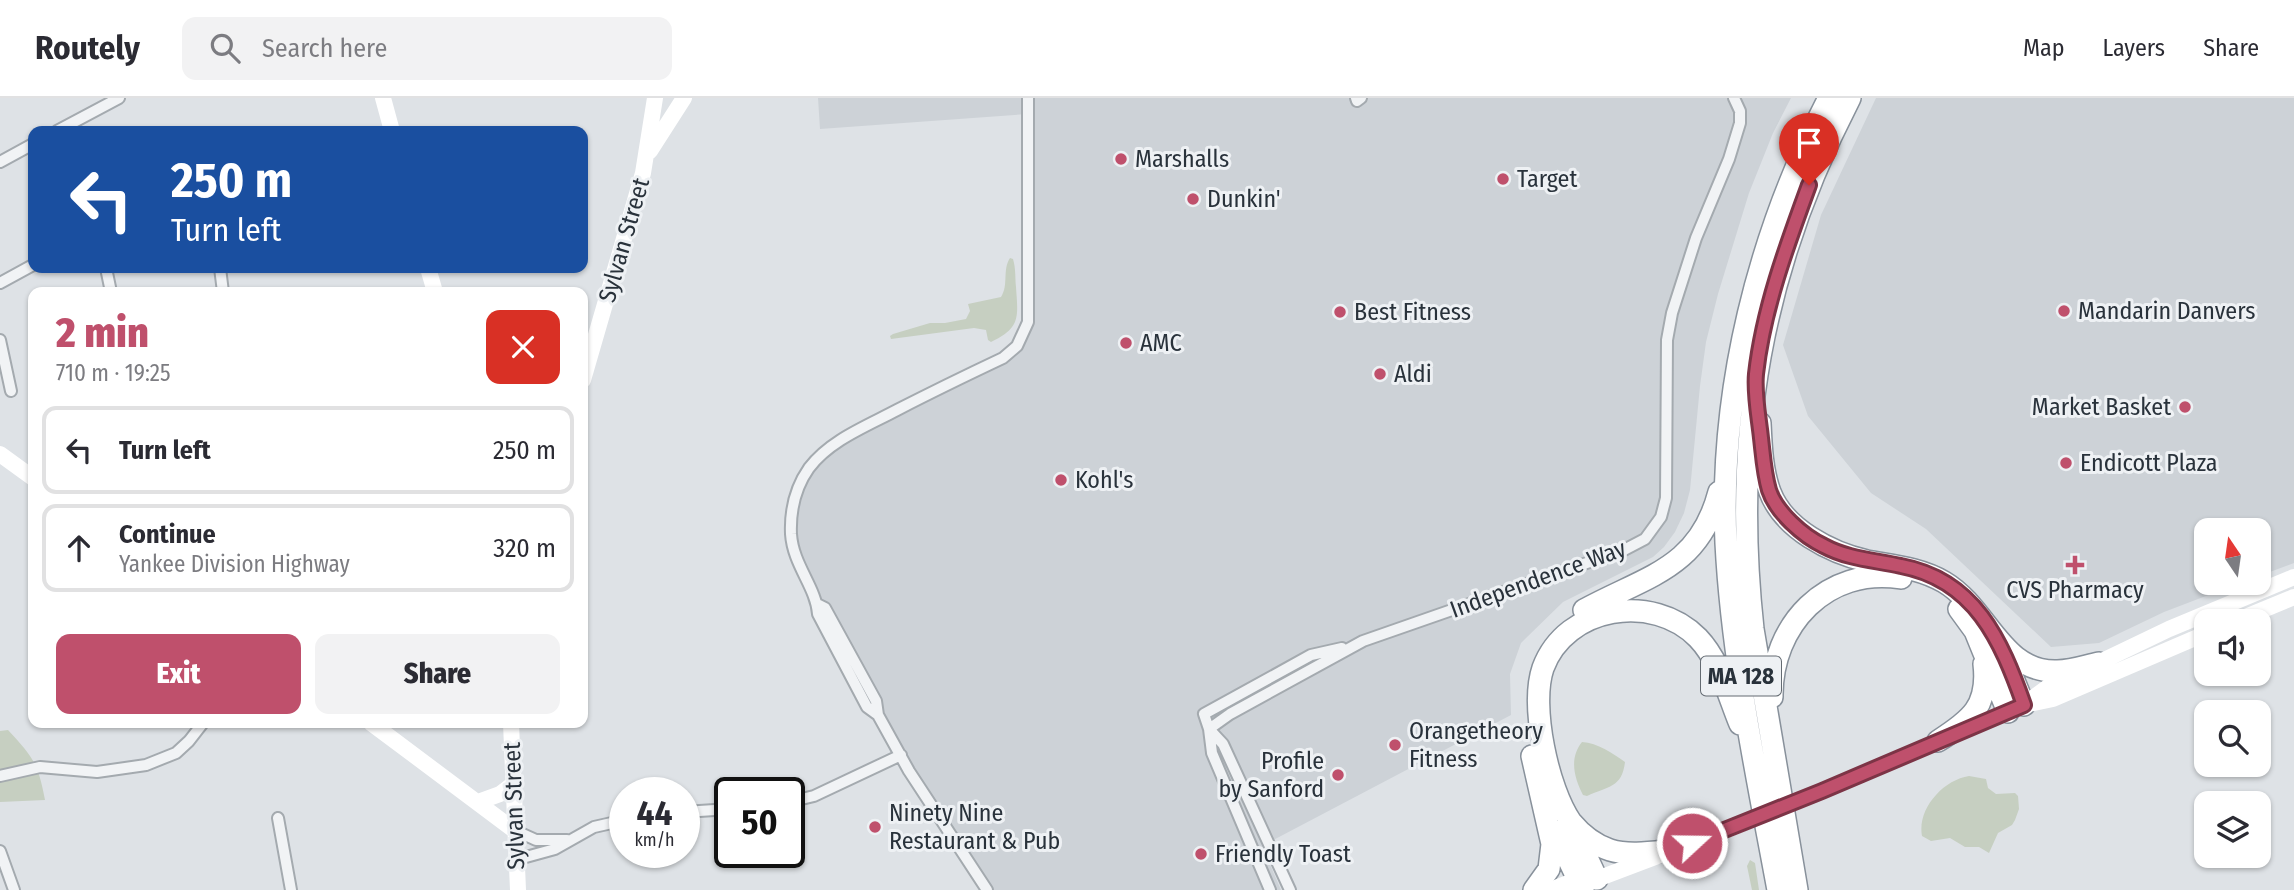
<!DOCTYPE html>
<meta charset="utf-8">
<style>
body{margin:0;font-family:"Fira Sans Condensed",sans-serif;background:#f2f2f3;color:#2b2b33;height:100vh;display:flex;flex-direction:column;font-size:26px;white-space:nowrap}
*{box-sizing:border-box;margin:0}
p{font-size:23px;color:#7c7c81}
.icon{flex:none;width:38px;height:38px;fill:none;stroke:currentColor;stroke-width:2;stroke-linecap:round;stroke-linejoin:round}
.map{position:relative;flex:1;overflow:hidden}
.panel{position:absolute;left:28px;top:189px;width:560px;height:441px;display:flex;flex-direction:column;background:#fff;border-radius:14px;box-shadow:0 2px 5px #0004}
.panel>*{flex:none}
.hud{position:absolute;left:28px;top:28px;width:560px;height:147px;border-radius:14px;box-shadow:0 2px 5px #0004;background:#1a4fa0;color:#fff;overflow:hidden}
.needle{width:46px;rotate:347deg}
.buttons{position:absolute;left:2194px;top:420px;display:grid;gap:14px}
.buttons a{display:grid;place-items:center;width:77px;height:77px;border-radius:14px;background:#fff;box-shadow:0 2px 5px #0004;font-size:35px}
.speed{position:absolute;left:609px;top:679px;display:flex;gap:14px;font-size:35px;font-weight:700;text-align:center}
.speed>*{display:grid;place-content:center;width:91px;height:91px;border-radius:50%;background:#fff;box-shadow:0 2px 5px #0004;line-height:1}
.speed small{font-size:18px;font-weight:400}
.speed .limit{border:4px solid #111;border-radius:10px;background:#fff;color:#111}
.pin{position:absolute;display:grid;place-items:center;width:60px;height:60px;color:#fff;margin:-72px -30px;border-radius:50% 50% 50% 0;rotate:-45deg;box-shadow:0 0 7px #0007}
.pin .icon{rotate:45deg}
.me{position:absolute;width:77px;margin:-38px;rotate:69deg;stroke-linejoin:round;filter:drop-shadow(0 0 5px #0008)}
.turn{display:flex;align-items:center;gap:24px;height:147px;padding:0 28px;font-size:32px}
.turn .icon{width:91px;height:91px;stroke-width:2.5}
.turn b{display:block;font-size:49px;line-height:60px}
.round{display:grid;place-items:center;flex:none;width:74px;height:74px;border-radius:14px;background:#f2f2f3}
.headline{display:flex;align-items:center;justify-content:space-between;height:119px;padding:0 28px}
h1{font-size:42px;font-weight:800;line-height:52px;color:#bf506c}
.cta{display:flex;gap:14px;margin-top:auto;padding:14px 28px}
.cta a{flex:1;height:80px;border-radius:14px;background:#bf506c;color:#fff;font-size:28px;font-weight:800;line-height:80px;text-align:center}
.cta a+a{background:#f2f2f3;color:#2b2b33}
ul{padding:0;list-style:none}
li{display:flex;align-items:center;gap:21px;height:88px;margin:0 14px 10px;padding:0 14px;border:4px solid #e1e1e2;border-radius:14px}
li div{flex:1}
li b{display:block;font-size:26px}
li em{font-style:normal}
header{display:flex;align-items:center;gap:42px;box-sizing:border-box;height:98px;padding:0 35px;background:#fff;border-bottom:2px solid #e1e1e2}
header strong{font-size:33px}
nav{display:flex;gap:38px;margin-inline-start:auto;font-size:24px}
.search{width:490px;height:63px;background:#f2f2f3;display:flex;align-items:center;gap:18px;box-sizing:border-box;padding:0 24px;border-radius:14px;color:#7c7c81;font-size:26px}
.map>svg:first-child{display:block}
.built{fill:#cdd2d7}
.green{fill:#c6cfc1}
.lines{fill:none;stroke-linecap:round;stroke-linejoin:round}
.street-casing{stroke:#a4aaaf;stroke-width:14}
.highway-casing{stroke:#88919b;stroke-width:24}
.street{stroke:#f1f3f5;stroke-width:10}
.secondary{stroke:#fff;stroke-width:16}
.highway{stroke:#fff;stroke-width:21}
.secondary-bridge{stroke:#fff;stroke-width:16}
.route-casing{stroke:#7c3446;stroke-width:18}
.route{stroke:#bf506c;stroke-width:12}
.poi-dot{fill:#bf506c;stroke:#eef1f4;stroke-width:2.5}
.labels{text-anchor:middle;stroke-width:6;stroke-linejoin:round;paint-order:stroke}
.shield{fill:#eef1f4;stroke:#646b72;stroke-width:2}
.shield-label{font-size:23px;font-weight:bold;fill:#29323b}
.poi-label{font-size:24px;fill:#29323b;stroke:#eef1f4;text-anchor:start}
.street-label{font-size:24px;fill:#29323b;stroke:#eef1f4}
</style>
<header>
<strong>Routely</strong>
<div class="search"><svg class="icon" aria-label="search" viewBox="0 0 24 24"><circle cx="10" cy="10" r="6"/><path d="M15 15l6 6"/></svg>Search here</div>
<nav><a>Map</a><a>Layers</a><a>Share</a></nav>
</header>
<div class="map">
<svg width="2294" height="792" viewBox="0 0 2294 792">
<rect width="100%" height="100%" fill="#dee2e6"/>
<path class="built" d="M 818,0 L 1791,0 L 1773,35 L 1749,95 L 1718,196 L 1706,244 L 1700,288 L 1690,392 L 1684,415 L 1675,434 L 1664,449 L 1653,459 L 1563,504 L 1521,545 L 1510,576 L 1511,617 L 1262,748 L 1281,792 L 987,792 L 909,673 L 809,489 L 791,436 L 798,388 L 824,354 L 1003,260 L 1028,224 L 1028,16 L 820,31 Z
M 1876,0 L 2294,0 L 2294,465 L 2259,478 L 2259,432 L 2207,432 L 2207,485 L 2240,485 L 2164,514 L 2099,545 L 2051,549 L 1926,431 L 1871,395 L 1808,318 L 1783,247 L 1821,117 Z"/>
<path class="green" d="M 1010,160 L 1013,161 C 1016,171 1015,180 1016,189 C 1018,219 1021,230 991,244 L 988,242 L 986,232 L 974,230 L 891,241 L 890,238 L 893,236 L 930,225 L 945,225 L 966,221 L 970,213 L 968,206 L 1001,199 C 1009,187 1002,172 1010,160 Z
M 8,632 C 33,659 38,665 45,702 L 0,704 L 0,633 Z
M 1582,644 C 1598,645 1612,655 1625,664 C 1622,690 1608,688 1587,698 L 1583,697 C 1574,680 1569,660 1582,644 Z
M 1969,678 L 1986,681 L 1988,690 L 1996,696 L 2015,695 L 2018,698 L 2019,711 L 2015,722 L 2012,727 L 1998,735 L 1989,755 L 1979,749 L 1965,749 L 1950,740 L 1931,743 L 1922,738 C 1917,711 1943,682 1969,678 Z
M 1750,762 L 1755,765 L 1759,792 L 1752,792 L 1747,768 Z"/>
<g class="lines">
<g class="street-casing">
<path id="street" d="M 1356,0 L 1357,3 L 1361,0
M 57,33 L 119,0
M 0,64 L 33,46
M 106,170 L 111,194
M 220,170 L 223,194
M 0,185 L 33,167
M 0,242 L 11,293
M 817,506 L 825,510 L 876,603 L 878,617 L 909,673 L 987,792
M 878,617 L 867,609 L 818,516 C 816,489 793,467 791,436 C 790,412 795,390 809,370 C 830,342 867,328 897,312 C 932,294 967,277 1003,260 L 1017,248 L 1028,224 L 1028,0
M 1209,631 L 1230,616 L 1363,543 L 1624,452 L 1645,441 L 1661,419 L 1666,400 L 1667,242 L 1672,215 L 1696,140 L 1729,61 L 1740,25 L 1740,13 L 1734,0
M 1209,631 L 1223,646 L 1290,792
M 0,678 L 40,669 L 97,674 L 146,667 L 176,655 L 189,643 L 203,625
M 789,704 L 814,698 L 901,657
M 684,714 L 730,711
M 278,720 L 291,792
M 514,732 L 536,742 L 567,742
M 0,753 L 14,792
M 515,762 L 555,751 L 594,729 L 625,722
M 1270,792 L 1212,655 L 1209,631 L 1204,616 L 1311,557 L 1342,550"/>
</g>
<g class="highway-casing">
<path id="highway" d="M 1760,325 C 1761,347 1762,373 1770,394 C 1784,431 1831,455 1867,463 C 1894,468 1920,470 1944,484 C 1988,510 2001,575 2057,573 C 2072,573 2085,568 2099,565
M 1959,511 L 1975,533 L 2008,614
M 1584,512 C 1646,478 1699,471 1719,394
M 2001,551 L 2024,607
M 1772,599 C 1771,527 1827,468 1901,480
M 1938,643 C 1971,622 1989,608 1984,566
M 1532,658 L 1552,746 L 1549,771 L 1534,792
M 1574,732 L 1597,781
M 1555,733 L 1583,792
M 1673,752 C 1653,754 1629,758 1610,752 C 1595,747 1581,736 1571,724 C 1548,691 1530,608 1543,570 C 1566,508 1653,494 1698,540 C 1720,563 1728,597 1740,626
M 1778,792 C 1757,678 1732,562 1726,445 C 1719,293 1758,135 1829,0
M 1797,792 L 1753,531 C 1732,338 1761,172 1850,0"/>
</g>
<use href="#street" class="street"/>
<path class="secondary" d="M 383,0 L 392,33
M 650,53 L 684,0
M 428,170 L 435,194
M 583,282 L 643,75 L 655,0
M 0,356 L 33,380
M 2236,523 L 2294,499
M 2026,605 L 2048,589 L 2169,531 L 2294,479
M 371,625 L 514,732
M 511,625 L 518,792
M 1822,693 L 2024,607 L 2053,601 L 2207,535
M 478,704 L 500,696 L 513,686
M 1551,792 L 1578,781 L 1597,781 L 1729,731"/>
<use href="#highway" class="highway"/>
<path class="secondary-bridge" d="M 1729,731 L 1822,693"/>
</g>
<g class="lines">
<g class="route-casing">
<path id="route" d="M 1692,745 L 1822,693 L 2024,607 C 2001,542 1975,482 1901,468 C 1874,462 1848,461 1824,448 C 1803,438 1776,414 1769,392 C 1764,375 1763,357 1761,340 C 1759,320 1754,296 1756,276 C 1763,212 1787,147 1809,87"/>
</g>
<use href="#route" class="route"/>
</g>
<g class="poi-dot">
<circle cx="1121" cy="61" r="7"/>
<circle cx="1503" cy="81" r="7"/>
<circle cx="1193" cy="101" r="7"/>
<circle cx="2064" cy="213" r="7"/>
<circle cx="1340" cy="214" r="7"/>
<circle cx="1126" cy="245" r="7"/>
<circle cx="1380" cy="276" r="7"/>
<circle cx="2185" cy="309" r="7"/>
<circle cx="2066" cy="365" r="7"/>
<circle cx="1061" cy="382" r="7"/>
<path d="M2071.5 456.5h7v7h7v7h-7v7h-7v-7h-7v-7h7z"/>
<circle cx="1395" cy="647" r="7"/>
<circle cx="1338" cy="677" r="7"/>
<circle cx="875" cy="729" r="7"/>
<circle cx="1201" cy="756" r="7"/>
</g>
<g class="labels">
<rect class="shield" x="1701" y="558.5" width="80" height="39" rx="5"/>
<g class="shield-label">
<text x="1741" y="586">MA 128</text>
</g>
<g class="poi-label">
<text x="1135" y="69">Marshalls</text>
<text x="1517" y="89">Target</text>
<text x="1207" y="109">Dunkin'</text>
<text x="2078" y="221">Mandarin Danvers</text>
<text x="1354" y="222">Best Fitness</text>
<text x="1140" y="253">AMC</text>
<text x="1394" y="284">Aldi</text>
<text x="2171" y="317" text-anchor="end">Market Basket</text>
<text x="2080" y="373">Endicott Plaza</text>
<text x="1075" y="390">Kohl's</text>
<text x="2075" y="500" text-anchor="middle">CVS Pharmacy</text>
<text x="1409" y="641">Orangetheory<tspan x="1409" dy="28">Fitness</tspan></text>
<text x="1324" y="671" text-anchor="end">Profile<tspan x="1324" dy="28">by Sanford</tspan></text>
<text x="889" y="723">Ninety Nine<tspan x="889" dy="28">Restaurant &amp; Pub</tspan></text>
<text x="1215" y="764">Friendly Toast</text>
</g>
<g class="street-label">
<text transform="translate(624 142) rotate(-74)" y="8">Sylvan Street</text>
<text transform="translate(1538 481) rotate(-20)" y="8">Independence Way</text>
<text transform="translate(514 708) rotate(-92)" y="8">Sylvan Street</text>
</g>
</g>
</svg>
<div class="buttons">
<a><svg class="needle" viewBox="-14 -14 28 28"><path d="M0-13l5 13h-10z" fill="#e53935"/><path d="M0 13l5-13h-10z" fill="#7c7c81"/></svg></a>
<a><svg class="icon" aria-label="sound" viewBox="0 0 24 24"><path d="M4 9h4l5-4v14l-5-4H4zM17 9q2 3 0 6"/></svg></a>
<a><svg class="icon" aria-label="search" viewBox="0 0 24 24"><circle cx="10" cy="10" r="6"/><path d="M15 15l6 6"/></svg></a>
<a><svg class="icon" aria-label="layers" viewBox="0 0 24 24"><path d="M12 4l9 5-9 5-9-5zM3 14l9 5 9-5"/></svg></a>
</div>
<div class="speed"><div>44<small>km/h</small></div><div class="limit">50</div></div>
<div class="pin" style="left:1809px;top:87px;background:#d93025"><svg class="icon" aria-label="arrive" viewBox="0 0 24 24"><path d="M6 21V4h12l-3 4 3 4H6"/></svg></div>
<svg class="me" style="left:1692px;top:745px" viewBox="-20 -20 40 40"><circle r="17" fill="#bf506c" stroke="#fff" stroke-width="3"/><path d="M0-11L8 9 0 5-8 9z" fill="#fff"/></svg>
<div class="hud">
<div class="turn"><svg class="icon" aria-label="left" viewBox="0 0 24 24"><path d="M17 20v-9H6M10 6l-5 5 5 5"/></svg><div><b>250 m</b>Turn left</div></div>
</div>
<section class="panel">
<div class="headline"><div><h1>2 min</h1><p>710 m · 19:25</p></div><a class="round" style="background:#d93025;color:#fff"><svg class="icon" aria-label="close" viewBox="0 0 24 24"><path d="M6 6l12 12M18 6L6 18"/></svg></a></div>
<ul>
<li><svg class="icon" aria-label="left" viewBox="0 0 24 24"><path d="M17 20v-9H6M10 6l-5 5 5 5"/></svg><div><b>Turn left</b></div><em>250 m</em></li>
<li><svg class="icon" aria-label="ahead" viewBox="0 0 24 24"><path d="M12 20V5M6 11l6-6 6 6"/></svg><div><b>Continue</b><p>Yankee Division Highway</p></div><em>320 m</em></li>
</ul>
<div class="cta"><a>Exit</a><a>Share</a></div>
</section>
</div>
